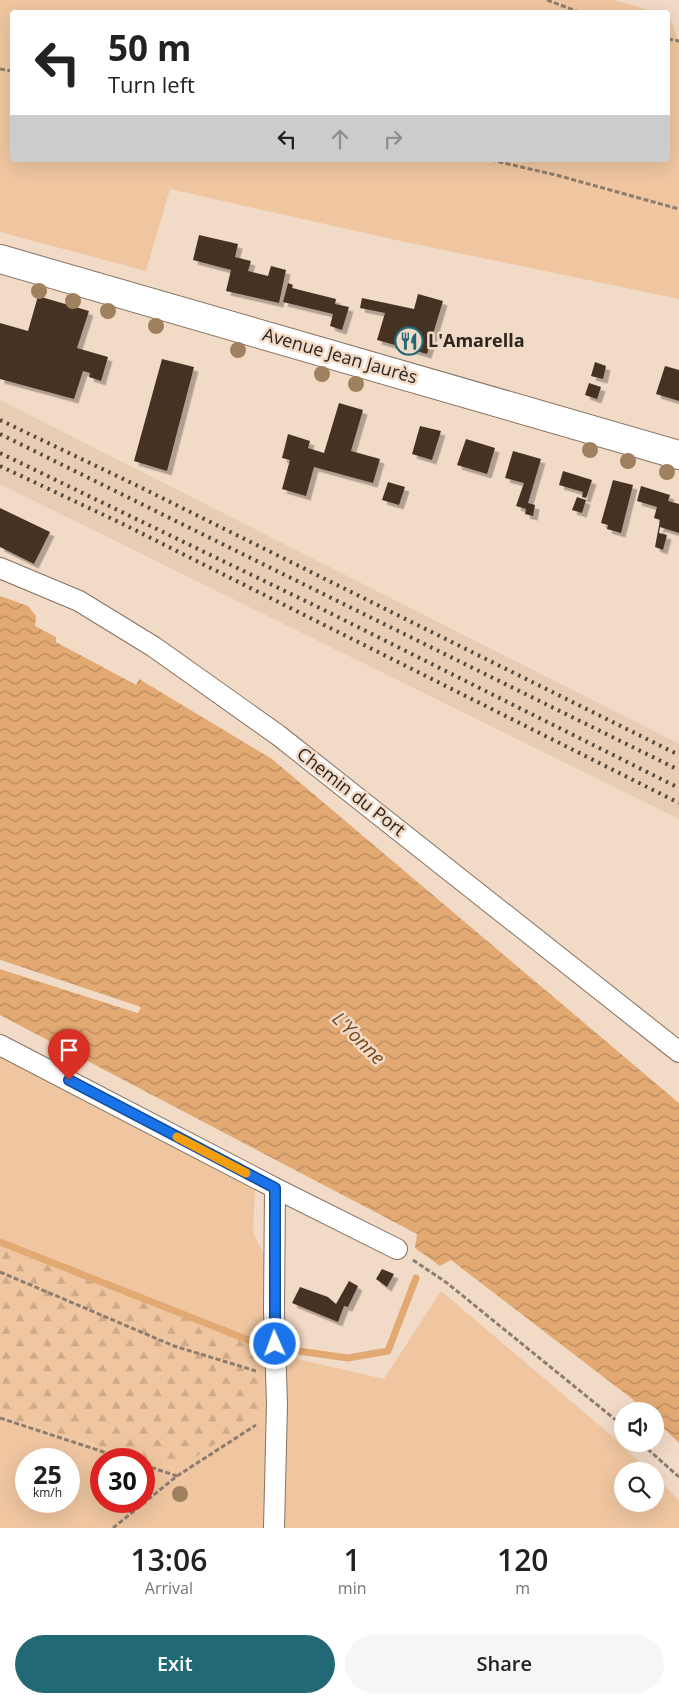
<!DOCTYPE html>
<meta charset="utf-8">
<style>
body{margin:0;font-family:"Open Sans",sans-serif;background:#f6f6f6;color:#222;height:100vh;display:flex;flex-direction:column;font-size:19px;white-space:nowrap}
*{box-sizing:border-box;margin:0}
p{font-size:16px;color:#767676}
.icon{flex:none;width:28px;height:28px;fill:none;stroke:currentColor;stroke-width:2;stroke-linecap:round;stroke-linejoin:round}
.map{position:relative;height:1528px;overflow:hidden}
.details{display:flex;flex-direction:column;background:#fff;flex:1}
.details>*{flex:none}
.hud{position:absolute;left:10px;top:10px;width:660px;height:152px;border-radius:5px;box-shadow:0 5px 20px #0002;background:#fff;color:#222;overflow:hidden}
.controls{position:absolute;left:614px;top:1402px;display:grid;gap:10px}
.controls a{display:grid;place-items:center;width:50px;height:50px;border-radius:50%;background:#fff;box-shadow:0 5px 20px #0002;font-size:25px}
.speed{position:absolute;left:15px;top:1448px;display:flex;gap:10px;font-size:25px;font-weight:700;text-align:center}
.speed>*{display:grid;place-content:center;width:65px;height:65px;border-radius:50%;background:#fff;box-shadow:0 5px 20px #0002;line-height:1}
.speed small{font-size:12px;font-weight:400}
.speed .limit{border:8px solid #d22;background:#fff;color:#111}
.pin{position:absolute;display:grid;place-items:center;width:42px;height:42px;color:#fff;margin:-51px -21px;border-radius:50% 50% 50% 0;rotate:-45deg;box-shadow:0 0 5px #0007}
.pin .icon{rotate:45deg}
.me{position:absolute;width:55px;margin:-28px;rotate:358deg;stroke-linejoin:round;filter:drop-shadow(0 0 4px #0008)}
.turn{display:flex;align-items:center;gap:18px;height:105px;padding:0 15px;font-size:22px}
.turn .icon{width:65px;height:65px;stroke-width:2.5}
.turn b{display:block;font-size:35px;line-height:42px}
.lanes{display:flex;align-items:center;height:48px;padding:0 15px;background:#0003;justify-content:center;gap:25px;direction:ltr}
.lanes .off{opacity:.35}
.eta{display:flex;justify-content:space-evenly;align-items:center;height:85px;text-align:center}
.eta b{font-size:30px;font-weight:600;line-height:35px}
.action{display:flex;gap:10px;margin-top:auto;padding:10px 15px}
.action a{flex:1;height:58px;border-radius:30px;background:#226977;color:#fff;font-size:20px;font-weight:600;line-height:58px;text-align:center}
.action a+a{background:#f6f6f6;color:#222}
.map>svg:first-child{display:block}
.built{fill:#e8ccb3}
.green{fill:#efc6a0;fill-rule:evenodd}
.forest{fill:url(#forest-firs)}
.water{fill:url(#water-waves)}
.pier{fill:#f1dac6}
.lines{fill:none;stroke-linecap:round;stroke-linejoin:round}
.stream{stroke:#e3a973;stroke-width:7}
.building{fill:#453323;filter:url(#shadow)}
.minor-casing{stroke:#867260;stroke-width:22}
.secondary-casing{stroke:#867260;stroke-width:30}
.path{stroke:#8c7d70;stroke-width:3;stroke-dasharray:5 2.5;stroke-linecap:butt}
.minor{stroke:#fff;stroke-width:20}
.secondary{stroke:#fff;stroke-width:28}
.rail{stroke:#554a40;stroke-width:4;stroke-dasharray:2.5 5;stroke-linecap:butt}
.tree{fill:#9f805f}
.route-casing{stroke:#114b97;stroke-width:12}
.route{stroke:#1a73e8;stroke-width:9}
.slow{stroke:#f59e0b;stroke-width:9}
.labels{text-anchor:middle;stroke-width:5;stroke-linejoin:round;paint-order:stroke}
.poi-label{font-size:18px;font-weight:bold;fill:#2d251e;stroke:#f1dac6;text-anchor:start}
.street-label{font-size:18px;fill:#2d251e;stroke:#f1dac6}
.water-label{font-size:19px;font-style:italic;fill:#714921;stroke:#f1dac6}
</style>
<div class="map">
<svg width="679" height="1528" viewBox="0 0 679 1528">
<defs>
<pattern id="forest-firs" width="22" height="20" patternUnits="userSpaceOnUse" patternTransform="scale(1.25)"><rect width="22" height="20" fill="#efc6a0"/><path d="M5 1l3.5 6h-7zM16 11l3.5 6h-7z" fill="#cdaa89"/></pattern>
<pattern id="water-waves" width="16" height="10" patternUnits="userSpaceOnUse" patternTransform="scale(1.25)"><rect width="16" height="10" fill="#e3a973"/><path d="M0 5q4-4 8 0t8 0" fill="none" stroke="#b8895e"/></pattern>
<filter id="shadow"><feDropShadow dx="4.5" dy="4.5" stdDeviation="0" flood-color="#0004"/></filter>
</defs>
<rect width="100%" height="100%" fill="#f1dac6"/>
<path class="built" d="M 0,400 L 679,744 L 679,819 L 0,484 Z"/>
<path class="green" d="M 0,0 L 613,0 L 658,12 L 12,12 L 12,160 L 668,160 L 669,15 L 679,43 L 679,299 L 396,240 L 170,189 L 146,271 L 0,232 Z
M 0,1058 L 255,1189 L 253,1233 L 264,1254 L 268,1407 L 265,1528 L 0,1528 L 0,1416 L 139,1459 L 101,1459 L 101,1501 L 144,1501 L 144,1460 L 177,1470 L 262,1412 L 263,1348 L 0,1244 ZM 26,1459 L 69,1459 L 69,1501 L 26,1501 Z
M 441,1291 L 613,1437 L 649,1471 L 622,1471 L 622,1504 L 655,1504 L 655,1477 L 679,1500 L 679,1528 L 282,1528 L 280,1355 L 384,1379 Z"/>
<path class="forest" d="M 0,1244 L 263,1348 L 262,1412 L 177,1470 L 0,1416 Z"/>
<path class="water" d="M 0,596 L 28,606 L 36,616 L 35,626 L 56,637 L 56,642 L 136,685 L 139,679 L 272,759 L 679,1103 L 679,1443 L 655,1420 L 655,1411 L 645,1411 L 631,1398 L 451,1260 L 440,1266 L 415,1248 L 417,1234 L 0,1015 L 0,969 L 138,1013 L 140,1007 L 0,960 Z"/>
<path class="pier" d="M 0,960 L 141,1007 L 138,1013 L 0,969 L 0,967 L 137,1010 L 137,1008 L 0,963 Z"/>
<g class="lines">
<path class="stream" d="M 0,1242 L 261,1345
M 284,1349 L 348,1358 L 388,1351 L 416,1278"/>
</g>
<path class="building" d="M 199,235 L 238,244 L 235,257 L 251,261 L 248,271 L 268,276 L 271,266 L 286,270 L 279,303 L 226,291 L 231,270 L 193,260 Z
M 288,283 L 293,285 L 292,288 L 336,299 L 335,304 L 349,307 L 342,330 L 330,326 L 333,314 L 283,302 Z
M 418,294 L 443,301 L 427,354 L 377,340 L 385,313 L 360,308 L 362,298 L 414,309 Z
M 38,296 L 89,311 L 77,348 L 108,357 L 101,381 L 89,377 L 90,373 L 83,371 L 74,399 L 0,379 L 0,323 L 28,331 Z
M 162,359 L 194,367 L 167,471 L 134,461 Z
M 595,362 L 606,366 L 603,379 L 591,376 Z
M 665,366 L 679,370 L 679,401 L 656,394 Z
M 589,383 L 601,387 L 597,399 L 585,395 Z
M 339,403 L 363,410 L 351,451 L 380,459 L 373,483 L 314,467 L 306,496 L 282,489 L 290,460 L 282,458 L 288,434 L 310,441 L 308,448 L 324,453 Z
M 420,426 L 441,431 L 432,460 L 412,454 Z
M 466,439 L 495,448 L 487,474 L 457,465 Z
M 513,451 L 541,459 L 528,503 L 535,505 L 533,516 L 525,514 L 526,509 L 516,506 L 524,483 L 505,478 Z
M 563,471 L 592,480 L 586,498 L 582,497 L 583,492 L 559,485 Z
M 613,480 L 633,485 L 621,533 L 607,529 L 608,525 L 601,523 Z
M 388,482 L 405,487 L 399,505 L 382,500 Z
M 641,486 L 670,495 L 668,501 L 679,504 L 679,533 L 660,527 L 659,533 L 667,535 L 663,550 L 655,547 L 660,520 L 654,518 L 657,507 L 637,501 Z
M 577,497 L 586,500 L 582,513 L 572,510 Z
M 0,508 L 50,532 L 34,564 L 0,547 Z
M 382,1269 L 394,1274 L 387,1287 L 376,1279 Z
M 349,1281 L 358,1286 L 348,1307 L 344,1306 L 338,1322 L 292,1303 L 300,1287 L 328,1297 L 336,1304 Z"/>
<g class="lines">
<g class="minor-casing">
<path id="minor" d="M 0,568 L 79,601 L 154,647 L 278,735 L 679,1052
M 0,1045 L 275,1188 L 397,1249
M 274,1528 L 277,1404 L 274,1311 L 275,1188"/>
</g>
<g class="secondary-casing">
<path id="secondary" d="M 0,259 L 679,455"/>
</g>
<path class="path" d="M 547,0 L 579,12
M 668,39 L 679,41
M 0,69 L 12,71
M 491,160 L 556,175 L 679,209
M 413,1260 L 447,1283 L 622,1425
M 0,1272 L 174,1346 L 256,1371
M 0,1418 L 125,1459
M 642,1444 L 679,1477
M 144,1465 L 177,1476
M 113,1528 L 177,1476 L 256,1425"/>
<use href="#minor" class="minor"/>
<use href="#secondary" class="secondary"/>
<path class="rail" d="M 0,420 L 140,487 L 679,755
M 0,434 L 679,770
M 0,453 L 322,609 L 679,788
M 0,466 L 123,524 L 679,803"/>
</g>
<g class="tree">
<circle cx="39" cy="291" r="8"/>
<circle cx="73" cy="301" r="8"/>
<circle cx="108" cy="311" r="8"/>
<circle cx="156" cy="326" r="8"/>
<circle cx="238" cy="350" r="8"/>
<circle cx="322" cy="374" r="8"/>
<circle cx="356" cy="384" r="8"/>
<circle cx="590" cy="450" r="8"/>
<circle cx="628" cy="461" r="8"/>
<circle cx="667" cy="472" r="8"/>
<circle cx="180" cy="1494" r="8"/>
</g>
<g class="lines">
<g class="route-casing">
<path id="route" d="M 69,1080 L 275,1188 L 275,1344"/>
</g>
<use href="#route" class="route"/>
<path class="slow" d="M 177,1137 L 246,1173"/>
</g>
<defs>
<g id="restaurant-ring" transform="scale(1.4375)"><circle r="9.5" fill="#f1dac6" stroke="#226977" stroke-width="1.5"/><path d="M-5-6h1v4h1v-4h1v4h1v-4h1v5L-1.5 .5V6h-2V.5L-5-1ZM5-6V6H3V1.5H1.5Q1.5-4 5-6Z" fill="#226977"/></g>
</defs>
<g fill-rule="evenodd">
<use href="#restaurant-ring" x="409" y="341"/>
</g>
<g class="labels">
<g class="poi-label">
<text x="428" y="347">L'Amarella</text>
</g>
<g class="street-label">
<text transform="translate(340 356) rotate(16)" y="6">Avenue Jean Jaurès</text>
<text transform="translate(351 792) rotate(38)" y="6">Chemin du Port</text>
</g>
<g class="water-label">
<text transform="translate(359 1038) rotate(45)" y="7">L'Yonne</text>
</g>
</g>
</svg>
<div class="controls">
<a><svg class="icon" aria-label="sound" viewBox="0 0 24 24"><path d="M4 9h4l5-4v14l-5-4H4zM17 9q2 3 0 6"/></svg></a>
<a><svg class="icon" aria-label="search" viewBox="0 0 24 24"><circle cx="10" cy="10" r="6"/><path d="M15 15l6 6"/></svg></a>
</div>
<div class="speed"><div>25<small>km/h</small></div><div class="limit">30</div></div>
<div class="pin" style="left:69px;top:1080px;background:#d93025"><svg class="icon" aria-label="arrive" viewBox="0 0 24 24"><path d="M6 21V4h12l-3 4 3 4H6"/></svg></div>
<svg class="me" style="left:275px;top:1344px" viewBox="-20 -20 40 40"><circle r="17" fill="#1a73e8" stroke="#fff" stroke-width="3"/><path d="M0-11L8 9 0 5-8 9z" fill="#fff"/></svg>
<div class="hud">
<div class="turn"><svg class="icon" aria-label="left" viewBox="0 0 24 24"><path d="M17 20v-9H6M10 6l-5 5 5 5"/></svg><div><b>50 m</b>Turn left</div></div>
<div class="lanes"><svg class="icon" aria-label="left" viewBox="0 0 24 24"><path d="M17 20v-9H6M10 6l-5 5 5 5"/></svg><svg class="icon off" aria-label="ahead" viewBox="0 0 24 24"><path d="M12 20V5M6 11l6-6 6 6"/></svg><svg class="icon off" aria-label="right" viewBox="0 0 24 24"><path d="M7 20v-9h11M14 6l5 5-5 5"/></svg></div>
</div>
</div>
<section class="details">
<div class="eta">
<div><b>13:06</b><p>Arrival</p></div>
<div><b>1</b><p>min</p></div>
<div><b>120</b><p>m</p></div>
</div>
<div class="action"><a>Exit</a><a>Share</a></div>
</section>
